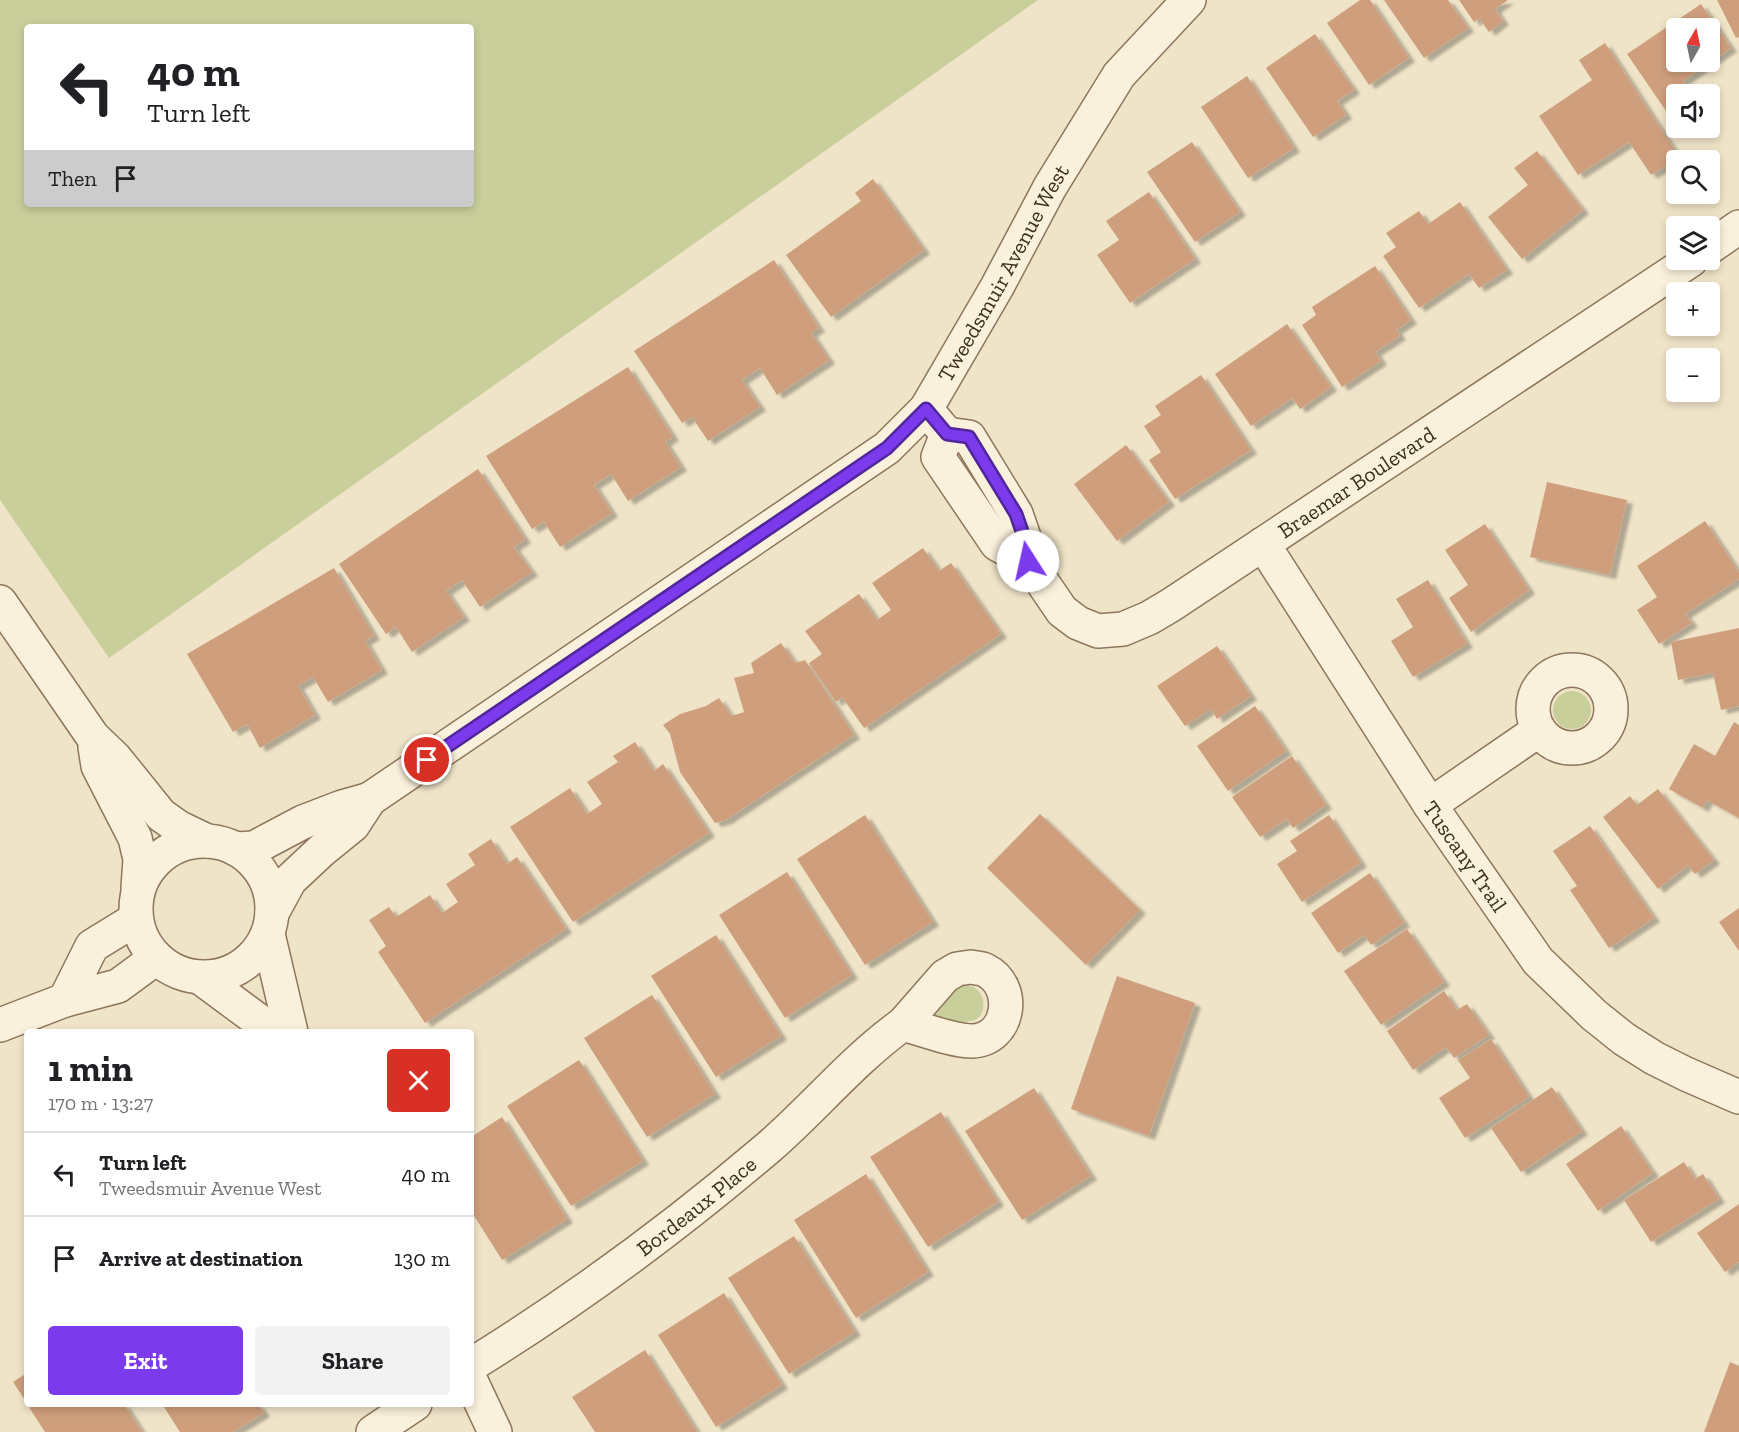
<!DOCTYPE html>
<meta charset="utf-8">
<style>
body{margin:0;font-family:"Zilla Slab",serif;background:#f2f2f2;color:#202124;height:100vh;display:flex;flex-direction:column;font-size:22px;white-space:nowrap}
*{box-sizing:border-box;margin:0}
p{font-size:20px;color:#757577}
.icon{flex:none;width:33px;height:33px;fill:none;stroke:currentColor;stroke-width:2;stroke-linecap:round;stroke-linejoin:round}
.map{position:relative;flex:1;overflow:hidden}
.drawer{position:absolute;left:24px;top:1029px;width:450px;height:378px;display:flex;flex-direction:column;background:#fff;border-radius:6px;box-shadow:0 3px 9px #0003}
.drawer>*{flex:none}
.hud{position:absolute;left:24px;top:24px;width:450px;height:183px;border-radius:6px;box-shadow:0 3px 9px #0003;background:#fff;color:#202124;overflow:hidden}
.needle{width:39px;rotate:9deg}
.tools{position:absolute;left:1666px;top:18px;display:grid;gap:12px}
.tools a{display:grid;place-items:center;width:54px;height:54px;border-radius:6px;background:#fff;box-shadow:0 3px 9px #0003;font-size:30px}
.pin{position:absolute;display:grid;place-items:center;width:51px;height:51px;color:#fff;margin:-26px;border:3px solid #fff;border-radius:50%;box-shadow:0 2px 6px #0007}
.me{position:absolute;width:66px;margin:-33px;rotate:350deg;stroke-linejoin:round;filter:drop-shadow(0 0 4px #0008)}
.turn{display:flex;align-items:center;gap:21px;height:126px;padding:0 24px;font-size:27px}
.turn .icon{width:78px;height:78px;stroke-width:2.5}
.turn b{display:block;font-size:42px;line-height:51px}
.then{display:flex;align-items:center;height:57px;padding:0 24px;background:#0003;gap:12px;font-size:22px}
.round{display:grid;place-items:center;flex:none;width:63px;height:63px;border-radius:6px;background:#f2f2f2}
.overview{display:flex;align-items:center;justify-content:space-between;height:102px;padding:0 24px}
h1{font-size:36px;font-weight:700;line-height:45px}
.cta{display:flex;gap:12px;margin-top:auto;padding:12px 24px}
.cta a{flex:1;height:69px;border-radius:6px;background:#7c3aed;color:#fff;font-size:24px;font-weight:700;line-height:69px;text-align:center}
.cta a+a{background:#f2f2f2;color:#202124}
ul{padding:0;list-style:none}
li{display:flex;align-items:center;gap:18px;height:84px;padding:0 24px;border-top:2px solid #e0e0e0}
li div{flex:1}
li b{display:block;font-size:22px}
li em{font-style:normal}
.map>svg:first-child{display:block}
.green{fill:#c9cf9b;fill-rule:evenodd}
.building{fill:#cf9f7d;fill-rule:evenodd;filter:url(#shadow)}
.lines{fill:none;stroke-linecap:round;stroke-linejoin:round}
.minor-casing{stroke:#8d765c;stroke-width:36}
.minor{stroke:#faf1dc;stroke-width:33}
.route-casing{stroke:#51269a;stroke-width:15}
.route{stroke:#7c3aed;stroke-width:10}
.labels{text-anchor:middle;stroke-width:5;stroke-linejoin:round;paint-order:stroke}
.street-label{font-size:22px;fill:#3d2e20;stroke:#f7eed8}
</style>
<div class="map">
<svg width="1739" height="1432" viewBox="0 0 1739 1432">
<defs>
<filter id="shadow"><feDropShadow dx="6" dy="4" stdDeviation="1.5" flood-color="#0004"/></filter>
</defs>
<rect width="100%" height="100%" fill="#f0e4c8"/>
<path class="green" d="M 0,0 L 1038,0 L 109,658 L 0,500 ZM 27,27 L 471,27 L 471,204 L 27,204 Z
M1553 710a19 19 0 1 1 38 0a19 19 0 1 1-38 0Z
M 966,985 C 969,986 973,986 975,988 C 987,995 987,1019 971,1021 C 959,1024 942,1019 929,1018 L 927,1013 L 960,987 Z"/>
<path class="building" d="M 1360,0 L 1370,0 L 1409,58 L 1369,85 L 1327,23 Z
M 1384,0 L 1448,0 L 1468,28 L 1424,58 Z
M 1459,0 L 1508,0 L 1495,9 L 1503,21 L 1489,32 L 1479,18 L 1474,22 Z
M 1717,0 L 1739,0 L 1739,37 L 1736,38 Z
M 1701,4 L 1731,48 L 1683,81 L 1692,94 L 1677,94 L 1677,127 L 1627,54 ZM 1677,28 L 1710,28 L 1710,62 L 1677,62 Z
M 1315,34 L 1354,90 L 1337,101 L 1346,115 L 1313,137 L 1266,68 Z
M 1605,43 L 1679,157 L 1651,175 L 1629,142 L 1578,175 L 1539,116 L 1592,80 L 1579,60 Z
M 1247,76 L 1294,148 L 1248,178 L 1201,107 Z
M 1192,142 L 1240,212 L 1195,242 L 1147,172 Z
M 1537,151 L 1583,210 L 1522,259 L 1488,217 L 1528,185 L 1514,168 Z
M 873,179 L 924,250 L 831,317 L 786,255 L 861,201 L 855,193 Z
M 1149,192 L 1195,259 L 1130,303 L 1097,255 L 1119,240 L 1106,221 Z
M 1460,202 L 1507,270 L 1479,288 L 1469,274 L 1419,308 L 1383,256 L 1396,247 L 1386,233 L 1419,211 L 1428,224 Z
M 774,260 L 819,328 L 811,333 L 829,360 L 777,395 L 760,368 L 742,380 L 760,407 L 708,441 L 692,417 L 682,423 L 634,351 Z
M 1375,266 L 1411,320 L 1396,330 L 1400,336 L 1375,352 L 1381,361 L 1342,387 L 1302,325 L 1316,315 L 1312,307 Z
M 1287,324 L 1331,387 L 1300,409 L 1292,398 L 1251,426 L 1215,374 Z
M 628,367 L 673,437 L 665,442 L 681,467 L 628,501 L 611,474 L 594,485 L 612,513 L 560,547 L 544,522 L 532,529 L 486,456 Z
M 1201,375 L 1251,450 L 1175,499 L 1149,460 L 1161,452 L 1144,426 L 1161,415 L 1155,406 Z
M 1126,445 L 1169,502 L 1117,541 L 1074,484 Z
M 478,469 L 525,539 L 514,547 L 532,572 L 480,607 L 462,580 L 446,591 L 464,617 L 412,652 L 396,627 L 386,634 L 339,564 Z
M 1547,482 L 1627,500 L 1610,575 L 1530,557 Z
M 1705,521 L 1739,573 L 1739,579 L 1685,614 L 1692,623 L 1659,644 L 1637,610 L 1657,597 L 1637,566 Z
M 1485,524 L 1529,590 L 1471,632 L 1449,598 L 1468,585 L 1445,550 Z
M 923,548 L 939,571 L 951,563 L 1001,634 L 864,728 L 842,697 L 836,702 L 809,663 L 822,654 L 805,631 L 859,594 L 877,620 L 891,610 L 872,583 Z
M 334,568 L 374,636 L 365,641 L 382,670 L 328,702 L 313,677 L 298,686 L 315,715 L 260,748 L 247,724 L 233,732 L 187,654 Z
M 1428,580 L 1467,644 L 1413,677 L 1391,641 L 1413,627 L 1396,599 Z
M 1739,628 L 1739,706 L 1721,710 L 1713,673 L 1678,680 L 1671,642 Z
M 781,643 L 795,663 L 805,660 L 854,735 L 726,820 L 715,823 L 680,772 L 670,734 L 663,725 L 680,714 L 706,706 L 719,698 L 731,716 L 744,712 L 734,678 L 754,673 L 751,663 Z
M 1217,646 L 1251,696 L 1217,719 L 1211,709 L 1185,726 L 1157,686 Z
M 1255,706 L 1286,751 L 1228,791 L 1197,746 Z
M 1734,722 L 1739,725 L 1739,818 L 1707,800 L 1703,808 L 1669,789 L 1694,744 L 1715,756 Z
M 635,742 L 654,771 L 663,764 L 709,833 L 573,922 L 510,827 L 570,788 L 587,814 L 602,804 L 587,782 L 618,762 L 613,756 Z
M 1292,756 L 1326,805 L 1293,828 L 1287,819 L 1260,837 L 1232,797 Z
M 1658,789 L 1714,860 L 1695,874 L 1688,865 L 1658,889 L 1603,817 L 1630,796 L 1637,805 Z
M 1040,814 L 1140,910 L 1086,965 L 987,868 Z
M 865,815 L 933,922 L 865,965 L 797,859 Z
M 1329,815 L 1361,863 L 1302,902 L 1277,864 L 1297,851 L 1290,841 Z
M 1590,826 L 1654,918 L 1609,948 L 1570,890 L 1577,886 L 1553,851 Z
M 491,839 L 507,864 L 517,857 L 566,929 L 425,1023 L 378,952 L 386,946 L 369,920 L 389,907 L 396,917 L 430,895 L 442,913 L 458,902 L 446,884 L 475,865 L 468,854 Z
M 787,872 L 852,975 L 785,1018 L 719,915 Z
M 1370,873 L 1404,923 L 1371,945 L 1364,935 L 1338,953 L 1311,913 Z
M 1739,908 L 1739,951 L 1719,922 Z
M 1407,929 L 1444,982 L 1381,1025 L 1344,971 Z
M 716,935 L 781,1036 L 716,1077 L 651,976 Z
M 1117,976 L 1195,1003 L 1149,1136 L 1071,1109 Z
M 1444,991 L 1457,1010 L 1467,1004 L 1489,1035 L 1454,1058 L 1446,1047 L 1413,1070 L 1387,1031 Z
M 652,995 L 715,1094 L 647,1137 L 584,1038 Z
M 1491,1039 L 1529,1097 L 1465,1138 L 1439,1098 L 1470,1078 L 1458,1060 Z
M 579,1060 L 643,1161 L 571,1206 L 507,1106 Z
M 1552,1087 L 1582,1131 L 1521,1172 L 1491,1128 Z
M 1034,1088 L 1091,1176 L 1022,1220 L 965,1131 Z
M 941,1112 L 998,1202 L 928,1247 L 870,1157 Z
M 502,1117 L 567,1219 L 502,1260 L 471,1211 L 471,1137 Z
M 1621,1126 L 1653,1173 L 1598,1211 L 1566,1164 Z
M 1684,1162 L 1695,1179 L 1703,1174 L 1719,1199 L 1651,1242 L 1624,1200 Z
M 866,1174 L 928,1272 L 856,1318 L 794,1220 Z
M 1739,1204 L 1739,1262 L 1725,1272 L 1697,1233 Z
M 794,1236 L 855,1332 L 789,1374 L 728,1278 Z
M 724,1293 L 782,1385 L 716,1427 L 658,1335 Z
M 645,1350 L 697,1432 L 595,1432 L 572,1397 Z
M 1730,1362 L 1739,1366 L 1739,1432 L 1704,1432 Z
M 27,1373 L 27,1403 L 13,1382 Z
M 27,1404 L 124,1404 L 142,1432 L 45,1432 Z
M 162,1404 L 258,1404 L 264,1413 L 233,1432 L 180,1432 Z"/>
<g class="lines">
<g class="minor-casing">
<g id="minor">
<path d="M 1710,247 L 1739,227"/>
<path id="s1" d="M 926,409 L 947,434 L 969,437 L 1016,514 L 1024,537 L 1028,561 L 1062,611 L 1078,623 L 1098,631 L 1123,629 L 1149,618 L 1171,605 L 1691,260"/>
<path d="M 947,434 L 938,457 L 997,544 L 1028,561"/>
<path id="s2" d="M 1263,544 L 1430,805 L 1538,961 L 1594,1015 L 1624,1039 L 1654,1058 L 1686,1074 L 1739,1097"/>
<path d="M 0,602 L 93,737 L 115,758 L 161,815 L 178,827 L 207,841"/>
<circle cx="1572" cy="709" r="39"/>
<path d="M 95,747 L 98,766 L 135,838 L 140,859 L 138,888"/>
<path d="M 1430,805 L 1539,730"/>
<circle cx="204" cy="909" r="68"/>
<path id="s3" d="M 236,849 L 254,848 L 303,822 L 342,807 L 370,799 L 887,448 L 926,409 L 997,287 L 1050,187 L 1119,75 L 1189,0"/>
<path d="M 272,913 L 290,880 L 321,851 L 353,825 L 370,799"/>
<path d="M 268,934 L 291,1032"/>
<path d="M 971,967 C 975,968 981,968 985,970 C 1018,986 1010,1040 972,1041 C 953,1041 922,1029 903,1024 L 945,976 L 957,969 Z"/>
<path d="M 201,978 L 274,1032"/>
<path d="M 65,1000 L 92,946 L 136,919"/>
<path d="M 0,1025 L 65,1000 L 118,986 L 156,958"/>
<path id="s4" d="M 471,1365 C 578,1299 674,1228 769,1147 C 815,1107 853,1060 903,1024"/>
<path d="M 471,1381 L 495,1432"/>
<path d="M 373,1432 L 415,1404"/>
</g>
</g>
<use href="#minor" class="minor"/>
</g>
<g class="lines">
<g class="route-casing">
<path id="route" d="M 427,760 L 887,448 L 926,409 L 947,434 L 969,437 L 1016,514 L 1024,537 L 1028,561"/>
</g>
<use href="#route" class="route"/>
</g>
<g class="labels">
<g class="street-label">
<text dy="8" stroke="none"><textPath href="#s3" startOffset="981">Tweedsmuir Avenue West</textPath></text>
<text dy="8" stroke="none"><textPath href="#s1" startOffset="597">Braemar Boulevard</textPath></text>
<text dy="8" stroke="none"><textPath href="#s2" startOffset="372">Tuscany Trail</textPath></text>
<text dy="8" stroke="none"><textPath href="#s4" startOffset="276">Bordeaux Place</textPath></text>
</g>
</g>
</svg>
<div class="tools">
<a><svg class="needle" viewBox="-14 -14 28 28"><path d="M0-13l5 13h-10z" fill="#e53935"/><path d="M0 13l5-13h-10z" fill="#757577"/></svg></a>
<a><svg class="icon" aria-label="sound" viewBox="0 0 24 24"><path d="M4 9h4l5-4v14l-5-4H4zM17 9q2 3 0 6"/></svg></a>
<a><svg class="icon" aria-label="search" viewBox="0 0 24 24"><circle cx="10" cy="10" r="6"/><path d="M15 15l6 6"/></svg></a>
<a><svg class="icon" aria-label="layers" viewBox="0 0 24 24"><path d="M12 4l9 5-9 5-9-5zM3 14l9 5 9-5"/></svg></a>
<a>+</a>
<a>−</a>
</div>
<div class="pin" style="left:427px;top:760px;background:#d93025"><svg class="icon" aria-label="arrive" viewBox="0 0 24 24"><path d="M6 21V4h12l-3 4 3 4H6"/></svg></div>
<svg class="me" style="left:1028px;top:561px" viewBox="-20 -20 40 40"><circle r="19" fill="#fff"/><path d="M0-13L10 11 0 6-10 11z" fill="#7c3aed"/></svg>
<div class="hud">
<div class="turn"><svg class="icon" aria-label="left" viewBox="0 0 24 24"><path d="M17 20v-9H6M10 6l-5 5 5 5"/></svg><div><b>40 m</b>Turn left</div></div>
<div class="then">Then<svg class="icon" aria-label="arrive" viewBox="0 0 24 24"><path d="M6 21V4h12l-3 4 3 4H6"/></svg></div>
</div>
<section class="drawer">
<div class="overview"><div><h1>1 min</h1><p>170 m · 13:27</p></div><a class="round" style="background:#d93025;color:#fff"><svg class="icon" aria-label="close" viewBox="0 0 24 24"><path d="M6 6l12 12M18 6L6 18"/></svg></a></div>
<ul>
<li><svg class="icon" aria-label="left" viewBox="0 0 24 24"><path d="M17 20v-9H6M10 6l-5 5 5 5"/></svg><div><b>Turn left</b><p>Tweedsmuir Avenue West</p></div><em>40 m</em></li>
<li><svg class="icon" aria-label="arrive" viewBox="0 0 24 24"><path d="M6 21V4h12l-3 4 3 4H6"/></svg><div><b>Arrive at destination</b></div><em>130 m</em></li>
</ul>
<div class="cta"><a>Exit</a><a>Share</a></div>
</section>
</div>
